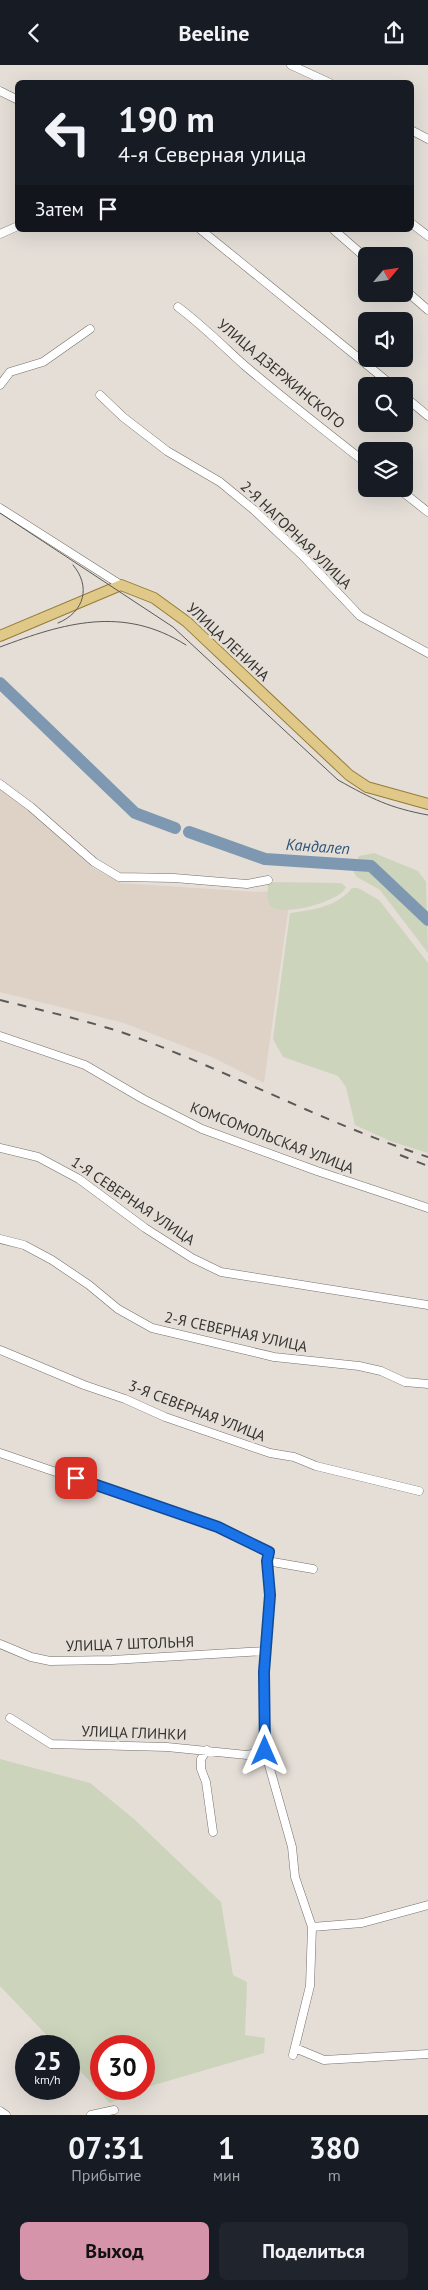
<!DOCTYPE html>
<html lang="ru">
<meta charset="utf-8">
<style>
body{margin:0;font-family:"PT Sans",sans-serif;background:#20242c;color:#f1f3f6;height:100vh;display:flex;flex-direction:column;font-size:19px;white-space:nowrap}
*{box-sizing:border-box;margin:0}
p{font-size:16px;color:#9ea1a6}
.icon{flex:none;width:28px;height:28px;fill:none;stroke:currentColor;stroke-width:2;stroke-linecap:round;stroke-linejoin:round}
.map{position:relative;height:2050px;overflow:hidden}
.drawer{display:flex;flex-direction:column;background:#171b24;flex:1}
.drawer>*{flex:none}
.guide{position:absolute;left:15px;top:15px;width:399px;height:152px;border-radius:8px;box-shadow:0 5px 20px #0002;background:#171b24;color:#f1f3f6;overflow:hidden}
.needle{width:32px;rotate:61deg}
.fabs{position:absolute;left:358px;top:182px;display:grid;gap:10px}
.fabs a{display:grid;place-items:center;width:55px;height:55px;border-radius:8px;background:#171b24;box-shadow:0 5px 20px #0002;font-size:25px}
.speed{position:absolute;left:15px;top:1970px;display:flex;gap:10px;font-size:25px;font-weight:700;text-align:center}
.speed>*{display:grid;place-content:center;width:65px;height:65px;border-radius:50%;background:#171b24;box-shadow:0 5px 20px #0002;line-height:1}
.speed small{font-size:12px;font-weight:400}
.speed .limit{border:8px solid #d22;background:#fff;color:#111}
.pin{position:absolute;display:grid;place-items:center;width:42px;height:42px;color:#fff;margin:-21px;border-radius:10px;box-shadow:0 2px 8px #0006}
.me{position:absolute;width:55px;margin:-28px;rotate:0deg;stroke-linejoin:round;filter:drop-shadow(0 0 4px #0008)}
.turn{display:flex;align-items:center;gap:18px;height:105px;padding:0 20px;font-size:22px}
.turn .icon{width:65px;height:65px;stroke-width:2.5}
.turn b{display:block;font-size:35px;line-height:42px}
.then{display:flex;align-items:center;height:48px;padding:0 20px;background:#0003;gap:10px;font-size:19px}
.eta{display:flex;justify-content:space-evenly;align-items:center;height:85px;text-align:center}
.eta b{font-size:30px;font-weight:700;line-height:35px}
.button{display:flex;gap:10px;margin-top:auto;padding:10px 20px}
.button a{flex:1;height:58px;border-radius:8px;background:#d594a9;color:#111;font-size:20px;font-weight:700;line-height:58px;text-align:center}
.button a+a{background:#20242c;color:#f1f3f6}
header{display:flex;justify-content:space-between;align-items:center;height:65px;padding:0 20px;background:#171b24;font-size:22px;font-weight:700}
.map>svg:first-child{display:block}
.built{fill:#ded2c6}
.green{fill:#cdd4bc;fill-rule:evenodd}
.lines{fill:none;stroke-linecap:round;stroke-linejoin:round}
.river{stroke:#7f98b1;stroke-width:12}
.minor-casing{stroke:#756f69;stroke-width:9}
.major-casing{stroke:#957c35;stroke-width:12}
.minor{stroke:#fff;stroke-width:8}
.major{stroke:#dfc888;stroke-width:10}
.tram{stroke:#5c5955;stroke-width:1}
.rail{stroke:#5c5955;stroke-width:2;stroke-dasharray:9 9;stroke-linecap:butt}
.route-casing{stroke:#114b97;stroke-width:12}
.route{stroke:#1a73e8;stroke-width:9}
.labels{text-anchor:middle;stroke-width:5;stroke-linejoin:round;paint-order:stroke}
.street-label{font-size:15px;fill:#353330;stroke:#e4ded7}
.water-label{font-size:16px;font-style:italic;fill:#2b5479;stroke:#e4ded7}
</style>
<header><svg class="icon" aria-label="back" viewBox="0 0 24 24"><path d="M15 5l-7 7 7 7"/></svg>Beeline<svg class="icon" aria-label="share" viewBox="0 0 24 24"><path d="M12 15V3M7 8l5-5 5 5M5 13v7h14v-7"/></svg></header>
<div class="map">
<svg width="428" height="2050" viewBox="0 0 428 2050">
<rect width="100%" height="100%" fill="#e4ded7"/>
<path class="built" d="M 0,724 L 31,747 L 95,804 L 121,818 L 256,827 L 291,825 L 264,1018 L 212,992 L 124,958 L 0,927 Z"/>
<path class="green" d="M 374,788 L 418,806 L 426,817 L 428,888 L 380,825 L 357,812 L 353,806 L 359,791 Z
M 270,817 L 341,818 L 346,822 C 341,837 277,854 269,839 C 266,834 268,825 268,820 Z
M 352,823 L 358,823 L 379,835 L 428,898 L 428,1088 L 390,1076 L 355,1060 L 346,1022 L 338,1011 L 283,992 L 273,974 L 290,848 C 312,845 337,842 352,823 Z
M 0,1694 L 90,1718 L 134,1754 L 221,1837 L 233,1910 L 247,1917 L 245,1970 L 265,1973 L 264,1988 L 154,2020 L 110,2038 L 69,1994 L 69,1981 L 57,1981 L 0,1921 ZM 144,1981 L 144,2024 L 101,2024 L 101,1981 Z"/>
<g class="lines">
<path class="river" d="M 0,618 L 135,748 L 175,763
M 189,767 L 265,794 L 371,801 L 428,855"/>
<g class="minor-casing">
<path id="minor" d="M 291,0 L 330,18
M 0,26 L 18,35
M 411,65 L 428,74
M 411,158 L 428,171
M 201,165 L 393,321
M 334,165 L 366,193
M 0,169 L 18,161
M 404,224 L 428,245
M 178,242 C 202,260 222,280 244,300 C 284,334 325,366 366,398
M 0,320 L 10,307 L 43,297 L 90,264
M 100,330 L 123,352 L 167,386 L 220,417 L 254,445 L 302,490 L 360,551 L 428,588
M 404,331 L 428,351
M 399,424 L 428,447
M 0,443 L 121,520
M 0,719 L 31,742 L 94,797 L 119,812 L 174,813 L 247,819 L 268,815
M 0,971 L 85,1000 L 143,1034 L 202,1064 L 317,1106 L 428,1143
M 0,1083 L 38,1092 L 79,1114 L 145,1163 L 192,1193 L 221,1207 L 428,1240
M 0,1174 L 24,1180 L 52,1195 L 89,1220 L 118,1244 L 152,1263 L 274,1292 L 359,1301 L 381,1306 L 405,1317 L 428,1319
M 0,1285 L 84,1320 L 125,1334 L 165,1352 L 270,1388 L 294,1392 L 316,1401 L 419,1426
M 0,1388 L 218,1462 L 269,1487 L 267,1496 L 313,1504
M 267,1496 L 270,1531 L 264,1607 L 265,1686 L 292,1782 L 295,1812 L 312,1862 L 310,1921 L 293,1990
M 0,1579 L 31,1592 L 50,1596 L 112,1595 L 265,1586
M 10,1653 L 51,1679 L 167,1682 L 247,1690 L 265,1686
M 207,1685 L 201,1694 L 201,1704 L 206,1717 L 213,1767
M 312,1862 L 362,1858 L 428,1840
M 295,1983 L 324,1995 L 428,1989
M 0,2046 L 6,2050
M 91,2050 L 114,2045"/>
</g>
<g class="major-casing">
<path id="major" d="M 0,571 L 121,520 L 154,533 L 187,557 L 349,710 L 367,722 L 428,739"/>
</g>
<use href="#minor" class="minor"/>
<use href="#major" class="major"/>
<path class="tram" d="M 0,448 L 173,562 L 338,715 C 372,734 390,743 428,750
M 58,558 C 85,547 91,521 73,500
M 0,582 C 64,558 123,540 186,580"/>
<path class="rail" d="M 0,935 C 52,948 104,959 154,979 C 246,1015 333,1061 428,1092
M 400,1090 L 428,1101"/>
</g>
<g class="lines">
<g class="route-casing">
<path id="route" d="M 76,1413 L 218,1462 L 269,1487 L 267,1496 L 270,1530 L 264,1607 L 265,1686"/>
</g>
<use href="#route" class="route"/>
</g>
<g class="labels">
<g class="street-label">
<text transform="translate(281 309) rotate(40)" y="5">УЛИЦА ДЗЕРЖИНСКОГО</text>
<text transform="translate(296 470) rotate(44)" y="5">2-Я НАГОРНАЯ УЛИЦА</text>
<text transform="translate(228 577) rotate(43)" y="5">УЛИЦА ЛЕНИНА</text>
<text transform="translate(272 1073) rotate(21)" y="5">КОМСОМОЛЬСКАЯ УЛИЦА</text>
<text transform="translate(133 1136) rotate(34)" y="5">1-Я СЕВЕРНАЯ УЛИЦА</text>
<text transform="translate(236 1267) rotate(12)" y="5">2-Я СЕВЕРНАЯ УЛИЦА</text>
<text transform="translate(197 1346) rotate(21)" y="5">3-Я СЕВЕРНАЯ УЛИЦА</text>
<text transform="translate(130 1579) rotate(-2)" y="5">УЛИЦА 7 ШТОЛЬНЯ</text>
<text transform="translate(134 1668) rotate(2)" y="5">УЛИЦА ГЛИНКИ</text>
</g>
<g class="water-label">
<text transform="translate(318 781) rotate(4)" y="6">Кандалеп</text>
</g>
</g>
</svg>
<div class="fabs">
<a><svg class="needle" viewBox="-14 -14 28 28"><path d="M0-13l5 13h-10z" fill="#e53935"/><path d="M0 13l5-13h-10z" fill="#9ea1a6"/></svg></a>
<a><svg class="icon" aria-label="sound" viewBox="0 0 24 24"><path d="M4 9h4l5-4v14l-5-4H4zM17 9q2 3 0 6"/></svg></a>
<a><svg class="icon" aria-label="search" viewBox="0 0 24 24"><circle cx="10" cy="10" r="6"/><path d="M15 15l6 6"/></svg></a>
<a><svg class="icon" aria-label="layers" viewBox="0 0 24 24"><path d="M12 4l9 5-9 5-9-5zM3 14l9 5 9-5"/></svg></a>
</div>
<div class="speed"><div>25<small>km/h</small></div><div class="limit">30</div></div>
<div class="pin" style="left:76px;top:1413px;background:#d93025"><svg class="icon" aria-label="arrive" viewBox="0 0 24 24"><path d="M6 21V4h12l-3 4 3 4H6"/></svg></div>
<svg class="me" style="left:265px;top:1686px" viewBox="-20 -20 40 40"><path d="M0-17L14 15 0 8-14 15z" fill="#1a73e8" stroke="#fff" stroke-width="4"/></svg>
<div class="guide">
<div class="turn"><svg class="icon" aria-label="left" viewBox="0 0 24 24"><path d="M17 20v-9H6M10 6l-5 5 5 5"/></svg><div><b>190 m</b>4-я Северная улица</div></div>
<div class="then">Затем<svg class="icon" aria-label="arrive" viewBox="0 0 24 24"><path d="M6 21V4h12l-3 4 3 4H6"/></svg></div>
</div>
</div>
<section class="drawer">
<div class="eta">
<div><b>07:31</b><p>Прибытие</p></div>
<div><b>1</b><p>мин</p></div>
<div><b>380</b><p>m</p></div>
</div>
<div class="button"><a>Выход</a><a>Поделиться</a></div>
</section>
